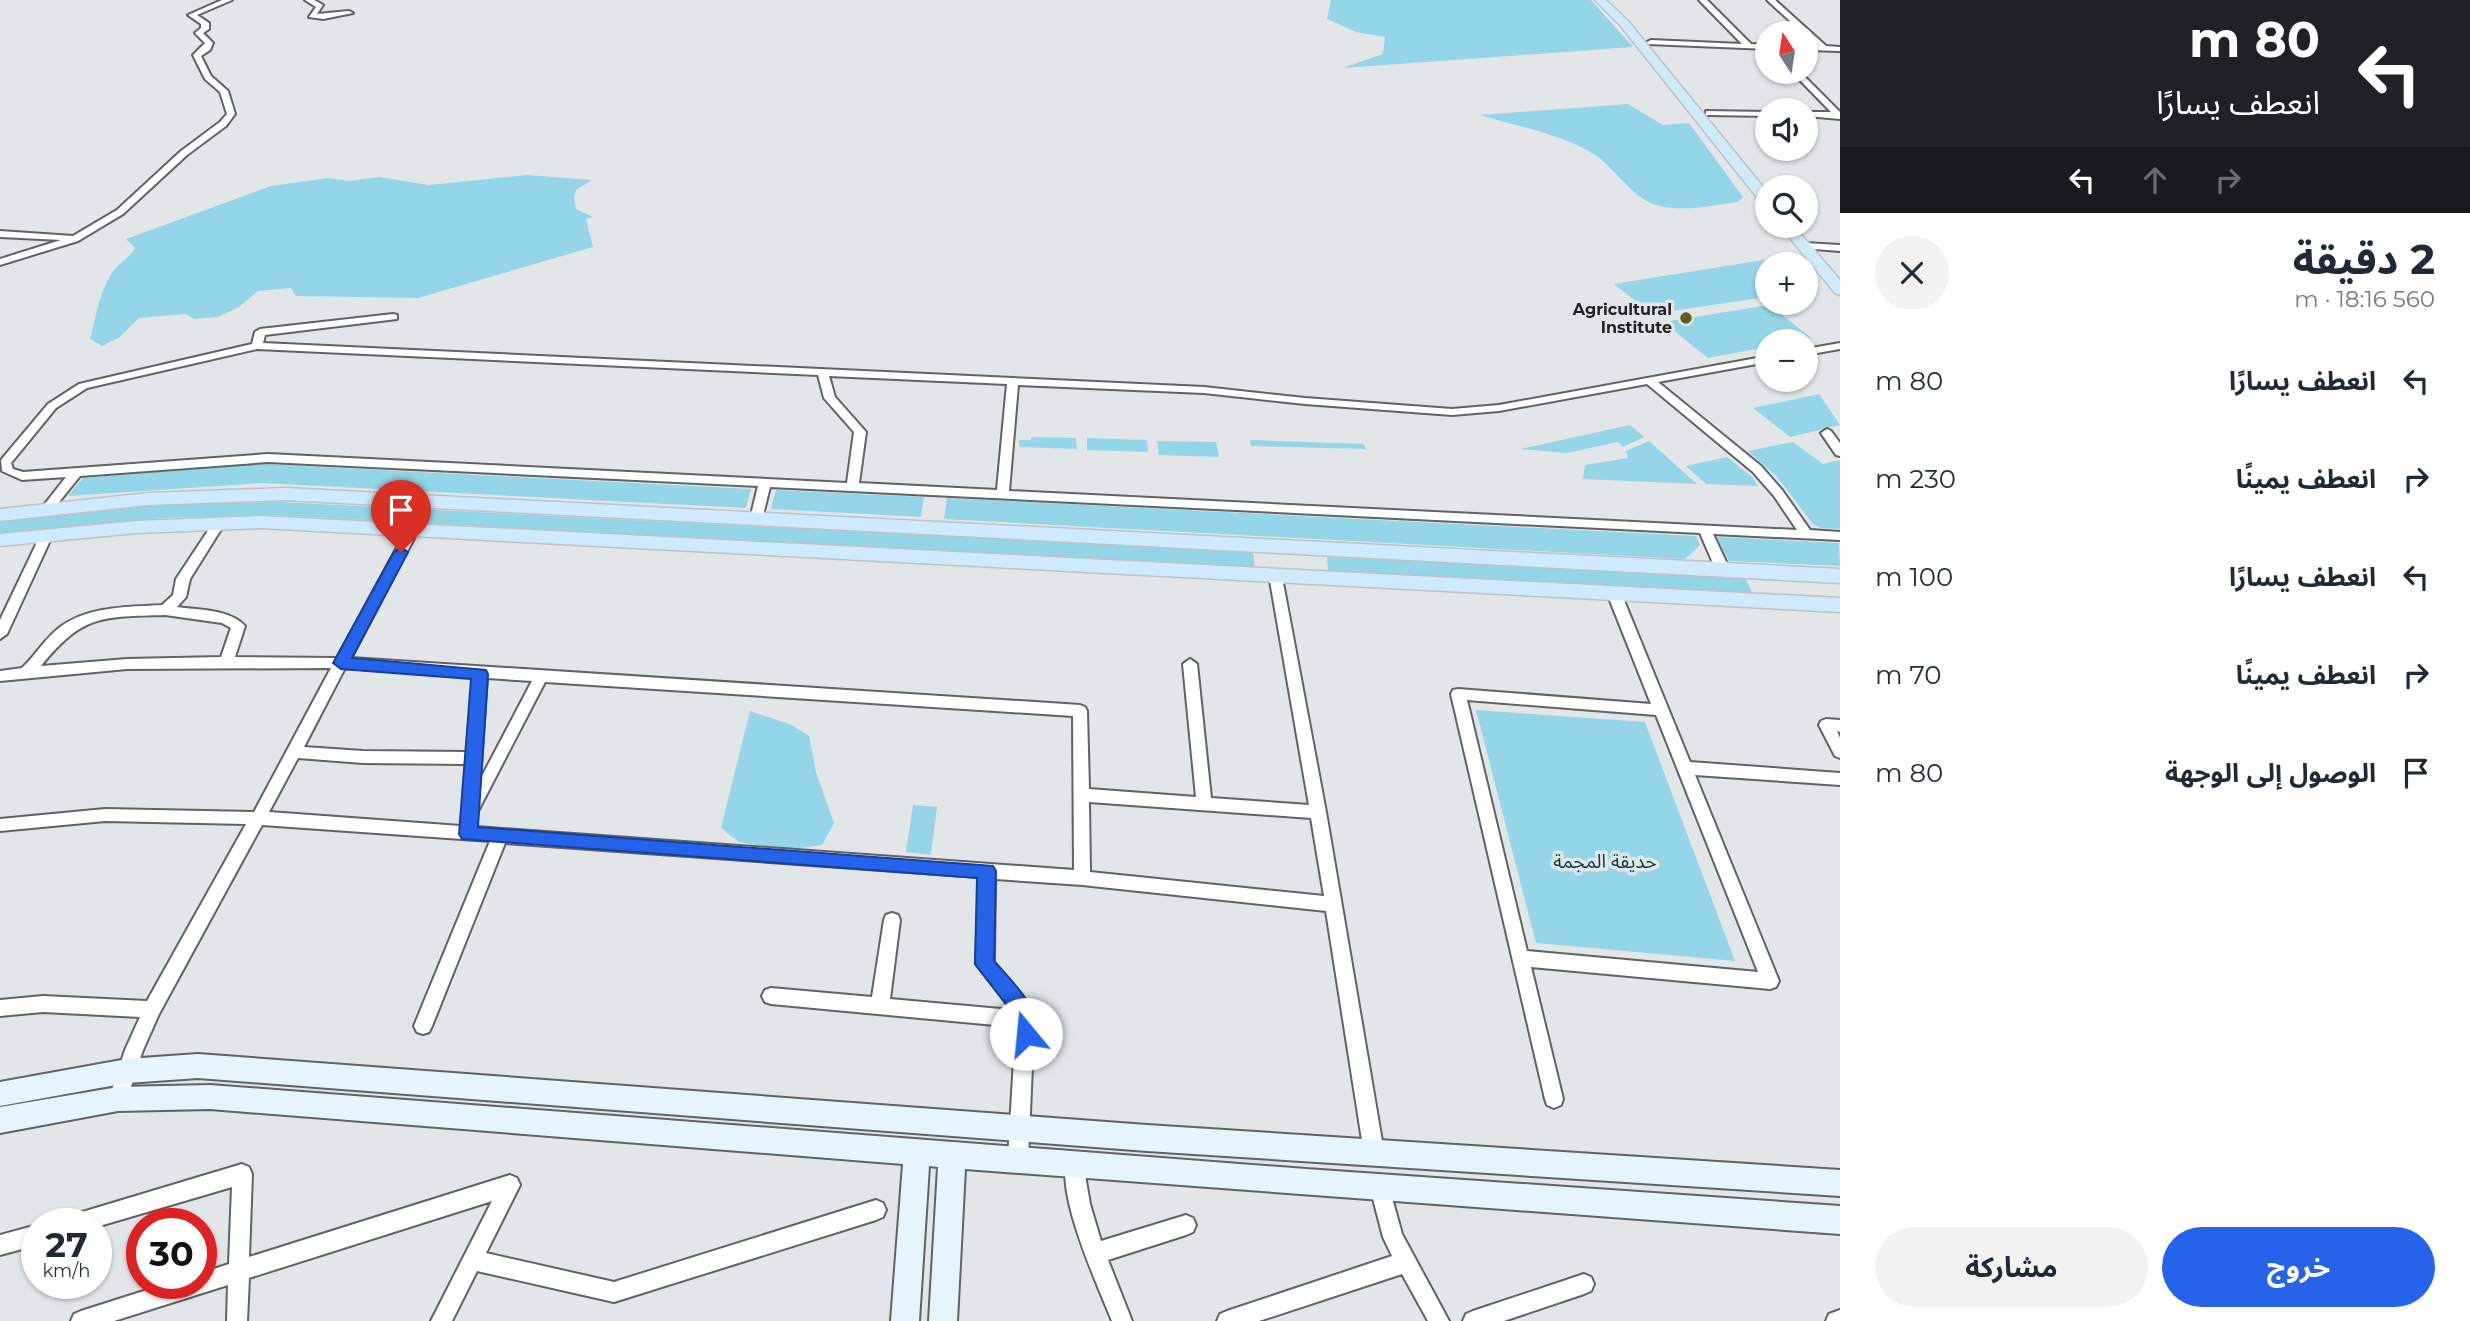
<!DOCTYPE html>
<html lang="ar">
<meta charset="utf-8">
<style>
body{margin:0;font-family:Montserrat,"Noto Sans Arabic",sans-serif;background:#f2f2f3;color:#1f2937;direction:rtl;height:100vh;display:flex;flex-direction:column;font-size:26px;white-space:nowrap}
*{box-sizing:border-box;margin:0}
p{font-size:23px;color:#747a83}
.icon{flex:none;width:38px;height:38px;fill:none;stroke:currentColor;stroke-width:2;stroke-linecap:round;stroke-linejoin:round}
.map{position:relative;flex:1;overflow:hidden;direction:ltr}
.side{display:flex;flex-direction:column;background:#fff;width:630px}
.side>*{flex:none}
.banner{background:#202124;color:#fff;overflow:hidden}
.needle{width:46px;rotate:348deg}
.tools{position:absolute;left:1755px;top:21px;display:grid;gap:14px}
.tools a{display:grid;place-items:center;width:63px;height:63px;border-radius:50%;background:#fff;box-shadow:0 2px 5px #0004;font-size:35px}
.speed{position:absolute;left:21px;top:1208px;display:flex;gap:14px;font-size:35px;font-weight:700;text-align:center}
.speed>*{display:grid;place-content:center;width:91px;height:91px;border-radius:50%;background:#fff;box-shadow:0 2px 5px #0004;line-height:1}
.speed small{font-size:18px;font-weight:400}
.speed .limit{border:10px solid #d22;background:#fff;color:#111}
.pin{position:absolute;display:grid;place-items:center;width:60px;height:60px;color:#fff;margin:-72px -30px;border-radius:50% 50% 50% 0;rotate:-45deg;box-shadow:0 0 7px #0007}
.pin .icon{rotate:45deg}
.me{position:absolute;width:77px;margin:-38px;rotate:343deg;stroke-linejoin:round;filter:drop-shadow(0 0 5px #0008)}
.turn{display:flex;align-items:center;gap:24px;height:147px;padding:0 35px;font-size:32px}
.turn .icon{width:91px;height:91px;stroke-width:2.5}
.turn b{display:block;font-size:49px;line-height:60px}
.lanes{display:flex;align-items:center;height:66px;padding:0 35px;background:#0003;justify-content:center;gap:35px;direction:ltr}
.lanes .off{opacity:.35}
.round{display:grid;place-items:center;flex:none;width:74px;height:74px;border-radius:37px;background:#f2f2f3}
.head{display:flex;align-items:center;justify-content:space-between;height:119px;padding:0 35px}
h1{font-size:42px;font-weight:700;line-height:52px}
.button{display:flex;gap:14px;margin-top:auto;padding:14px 35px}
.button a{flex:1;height:80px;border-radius:42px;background:#2563eb;color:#fff;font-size:28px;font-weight:700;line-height:80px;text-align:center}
.button a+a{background:#f2f2f3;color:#1f2937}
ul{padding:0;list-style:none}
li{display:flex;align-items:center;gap:21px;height:98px;padding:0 35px}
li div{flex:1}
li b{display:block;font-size:26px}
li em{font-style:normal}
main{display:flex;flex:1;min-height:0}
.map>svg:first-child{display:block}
.green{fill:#94d6e7}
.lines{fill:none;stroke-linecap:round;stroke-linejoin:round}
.street-casing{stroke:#5f6364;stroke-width:4}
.secondary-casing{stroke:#5f6364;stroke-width:4}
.primary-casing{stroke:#c1c1c1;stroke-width:3}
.street{fill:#fff;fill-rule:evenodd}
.secondary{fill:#e6f4fe;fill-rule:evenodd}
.primary{fill:#ceeafe;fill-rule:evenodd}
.route{fill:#2563eb;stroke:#184099;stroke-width:2}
.poi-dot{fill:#615e2a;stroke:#e2e6e8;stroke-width:2.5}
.labels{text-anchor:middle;stroke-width:7;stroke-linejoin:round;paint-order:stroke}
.far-poi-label{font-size:16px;font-weight:bold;fill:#212323;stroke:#e2e6e8;text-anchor:end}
.park-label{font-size:19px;fill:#073b46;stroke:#e2e6e8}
</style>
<main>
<section class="side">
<div class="banner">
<div class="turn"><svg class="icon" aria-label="left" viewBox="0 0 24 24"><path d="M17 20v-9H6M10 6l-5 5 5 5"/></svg><div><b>80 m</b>انعطف يسارًا</div></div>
<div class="lanes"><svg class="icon" aria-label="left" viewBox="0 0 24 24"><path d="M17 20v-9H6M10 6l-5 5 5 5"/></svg><svg class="icon off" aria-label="ahead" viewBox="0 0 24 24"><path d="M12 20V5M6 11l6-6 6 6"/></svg><svg class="icon off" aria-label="right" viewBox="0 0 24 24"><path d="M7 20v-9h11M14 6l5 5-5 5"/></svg></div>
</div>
<div class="head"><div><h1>2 دقيقة</h1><p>560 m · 18:16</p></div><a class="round"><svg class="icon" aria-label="close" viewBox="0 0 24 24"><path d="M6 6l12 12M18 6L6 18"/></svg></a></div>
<ul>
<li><svg class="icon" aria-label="left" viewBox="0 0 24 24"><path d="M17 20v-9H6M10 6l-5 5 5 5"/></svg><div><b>انعطف يسارًا</b></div><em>80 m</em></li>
<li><svg class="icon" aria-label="right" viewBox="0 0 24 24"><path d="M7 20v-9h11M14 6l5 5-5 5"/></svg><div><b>انعطف يمينًا</b></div><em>230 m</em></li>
<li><svg class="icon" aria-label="left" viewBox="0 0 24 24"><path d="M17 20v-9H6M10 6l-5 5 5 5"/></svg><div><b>انعطف يسارًا</b></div><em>100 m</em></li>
<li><svg class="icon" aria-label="right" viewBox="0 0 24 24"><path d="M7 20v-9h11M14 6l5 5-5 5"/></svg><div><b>انعطف يمينًا</b></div><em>70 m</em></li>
<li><svg class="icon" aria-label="arrive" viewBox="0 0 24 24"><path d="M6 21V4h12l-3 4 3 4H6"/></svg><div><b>الوصول إلى الوجهة</b></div><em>80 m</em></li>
</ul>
<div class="button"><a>خروج</a><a>مشاركة</a></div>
</section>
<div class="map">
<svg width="1840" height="1321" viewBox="0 0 1840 1321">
<rect width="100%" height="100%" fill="#e2e6e8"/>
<path class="green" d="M 1331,0 L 1591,0 L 1633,47 L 1343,68 L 1383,54 L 1385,37 L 1356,32 L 1327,19 Z
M 1628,104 L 1663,125 L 1689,123 L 1743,197 L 1738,202 C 1707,206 1666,217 1639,196 C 1621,182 1608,161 1587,150 C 1554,133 1514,125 1479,115 Z
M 527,175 L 592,180 L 576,190 L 574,198 L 576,209 L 593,217 L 586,219 L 593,247 L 418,298 L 296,296 L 291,288 L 258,291 L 239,307 L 218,317 L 194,319 L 186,314 L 139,318 L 120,337 L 102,346 L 90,339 C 96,317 99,293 112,273 C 118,263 129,259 135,248 L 126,239 L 271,186 L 328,178 L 350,181 L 379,177 L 429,185 Z
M 1781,257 L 1786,264 L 1768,264 L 1767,297 L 1652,314 L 1614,284 Z
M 1770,305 L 1811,338 L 1768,341 L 1767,347 L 1708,358 L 1663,322 Z
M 1819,394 L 1840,425 L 1790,437 L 1753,408 Z
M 1630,425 L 1644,437 L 1623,447 L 1618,442 L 1567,453 L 1520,449 Z
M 1031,437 L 1076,438 L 1077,449 L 1019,447 L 1019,440 L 1031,440 Z
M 1087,438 L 1147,440 L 1148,452 L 1087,450 Z
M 1250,440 L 1364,444 L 1366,449 L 1251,446 Z
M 1157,441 L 1216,442 L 1219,457 L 1159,455 Z
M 1649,441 L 1697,484 L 1583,479 L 1585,465 L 1628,458 L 1626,451 Z
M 1793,442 L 1823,464 L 1840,460 L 1840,529 L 1821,528 L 1813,524 L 1777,477 L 1748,451 Z
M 1727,457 L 1752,477 L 1758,486 L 1706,484 L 1686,466 Z
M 264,464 L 751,489 L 746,508 L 262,483 L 68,496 L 83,478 Z
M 776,490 L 924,497 L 921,517 L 771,509 Z
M 947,498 L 1696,536 L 1700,545 L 1685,559 L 944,519 Z
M 280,502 L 1253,552 L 1255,568 L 271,515 L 163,518 L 0,534 L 0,520 L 170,504 Z
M 1716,537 L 1839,543 L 1840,566 L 1729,561 Z
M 1327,557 L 1745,578 L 1753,594 L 1328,571 Z
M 1476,710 L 1645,722 L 1735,961 L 1536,943 Z
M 750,711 L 792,725 L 809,736 L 816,772 L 834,823 L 822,845 L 787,850 L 739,842 L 721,828 Z
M 913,805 L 937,807 L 931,855 L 906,852 Z"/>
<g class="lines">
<g class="street-casing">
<path id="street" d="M 222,0 L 232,0 L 197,15 L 209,23 L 209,29 L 203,33 L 213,43 L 210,50 L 201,56 L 211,76 L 228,91 L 235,114 L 226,126 L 187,155 L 123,214 L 78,241 L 0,265 L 0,259 L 61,240 L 0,237 L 0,231 L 73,236 L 117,210 L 181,151 L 220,122 L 227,114 L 220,92 L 205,79 L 193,55 L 205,43 L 195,33 L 201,28 L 201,24 L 188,15 Z
M 305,0 L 314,0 L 323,5 L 317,14 L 349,11 L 353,13 L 323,19 L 309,17 L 316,7 Z
M 1699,0 L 1707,0 L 1751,44 L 1768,45 L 1768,49 L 1648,44 L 1647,42 L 1651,40 L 1742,44 Z
M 1767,0 L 1775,0 L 1826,46 L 1840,47 L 1840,51 L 1806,50 L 1806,46 L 1817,46 Z
M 1792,72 L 1800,72 L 1840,112 L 1840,119 L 1806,116 L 1806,112 L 1831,112 Z
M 1706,111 L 1768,112 L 1768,116 L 1709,115 L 1706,115 Z
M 1804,243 L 1840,245 L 1840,251 L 1801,248 L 1801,244 Z
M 393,314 L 397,315 L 397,319 L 265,335 L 263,343 L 1204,387 L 1305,398 L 1452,409 L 1499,405 L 1768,356 L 1768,362 L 1658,382 L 1761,466 L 1782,490 L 1810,530 L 1840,532 L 1840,540 L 1713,534 L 1730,570 L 1723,574 L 1716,570 L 1700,533 L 770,487 L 762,519 L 756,523 L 750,519 L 758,486 L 268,462 L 80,476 L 51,512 L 47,513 L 41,509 L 66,477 L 22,480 L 2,471 L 1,460 L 48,404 L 79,384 L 252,344 L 255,332 L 260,329 ZM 257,349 L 818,375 L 824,398 L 854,432 L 847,483 L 268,454 L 23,472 L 13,469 L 11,463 L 56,408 L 87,388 ZM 829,376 L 1007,384 L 997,490 L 859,483 L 866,432 L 835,397 ZM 1647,384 L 1753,472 L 1774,496 L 1797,530 L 1009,491 L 1018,385 L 1204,393 L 1305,404 L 1452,415 L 1499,411 Z
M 1840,343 L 1840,349 L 1806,355 L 1806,349 Z
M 1827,429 L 1831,431 L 1840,443 L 1840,456 L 1836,455 L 1821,433 Z
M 219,519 L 225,523 L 190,579 L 186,597 L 177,607 C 198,610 230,609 245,626 L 235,657 L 337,658 L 407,529 L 413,525 L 419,529 L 351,658 L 1080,705 L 1085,707 L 1087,711 L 1089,789 L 1196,797 L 1183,664 L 1190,659 L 1197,664 L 1211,798 L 1309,805 L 1269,575 L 1276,571 L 1281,572 L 1326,812 L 1384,1153 L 1381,1160 L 1374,1163 L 1367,1160 L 1364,1153 L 1326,911 L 1082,885 L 995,879 L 994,962 L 1025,1000 L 1034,1020 L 1028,1159 L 1025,1166 L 1018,1169 L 1011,1166 L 1008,1159 L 1016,1027 L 771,1004 L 765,1002 L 762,996 L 765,990 L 771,988 L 872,997 L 884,920 L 886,915 L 892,913 L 898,915 L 900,920 L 890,999 L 1012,1010 L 976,964 L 979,877 L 505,843 L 432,1026 L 429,1032 L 423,1034 L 417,1032 L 414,1026 L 490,841 L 262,825 L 159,1014 L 143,1050 L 125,1105 L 118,1108 L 111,1105 L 109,1099 L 125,1050 L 140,1017 L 43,1012 L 0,1016 L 0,1000 L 43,996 L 147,1001 L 246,824 L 105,821 L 0,831 L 0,819 L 105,809 L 254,812 L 331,668 L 127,669 L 0,681 L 0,671 L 22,668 C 36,655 45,638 60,627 C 89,606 127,607 162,605 L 173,595 L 176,579 L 215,520 ZM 165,615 L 222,623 L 231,628 L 221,657 L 127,659 L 41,666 C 83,614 102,617 165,615 ZM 345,668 L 473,677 L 467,752 L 363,751 L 304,747 ZM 487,678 L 532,681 L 480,780 ZM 545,682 L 1073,716 L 1074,870 L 476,827 L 477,813 ZM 298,758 L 363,763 L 466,764 L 461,826 L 269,812 ZM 1089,802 L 1311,818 L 1324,896 L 1090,872 Z
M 47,530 L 53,534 L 7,634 L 0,639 L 0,620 L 41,534 Z
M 1614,588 L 1621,593 L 1690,762 L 1840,773 L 1840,785 L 1695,775 L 1779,981 L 1776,987 L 1770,989 L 1531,967 L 1563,1099 L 1561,1105 L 1554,1108 L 1547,1105 L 1545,1099 L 1451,694 L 1453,690 L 1458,689 L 1651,704 L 1607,593 ZM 1467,700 L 1656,715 L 1758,972 L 1527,951 Z
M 1826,719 L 1840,720 L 1840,732 L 1837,731 L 1840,738 L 1840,758 L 1835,756 L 1819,725 L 1821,721 Z
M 1075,1154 L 1082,1157 L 1090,1204 L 1101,1241 L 1186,1215 L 1193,1218 L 1196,1225 L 1193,1232 L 1186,1235 L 1108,1260 L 1132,1321 L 1112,1321 C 1098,1286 1054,1191 1068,1157 Z
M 242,1164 L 249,1167 L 252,1174 L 249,1257 L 510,1175 L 517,1178 L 520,1185 L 486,1253 L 614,1282 L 876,1200 L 883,1203 L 886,1210 L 883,1217 L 876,1220 L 614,1302 L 477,1271 L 452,1321 L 431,1321 L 492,1201 L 249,1278 L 247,1321 L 227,1321 L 228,1285 L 114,1321 L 71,1321 L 74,1314 L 81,1311 L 169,1283 L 201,1283 L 201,1273 L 229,1264 L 232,1187 L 96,1227 L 96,1223 L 66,1223 L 69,1216 Z
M 1380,1177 L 1387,1180 L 1402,1234 L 1449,1321 L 1428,1321 L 1402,1274 L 1259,1321 L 1217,1321 L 1220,1314 L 1227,1311 L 1392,1256 L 1383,1237 L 1370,1187 L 1373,1180 Z
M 37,1225 L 37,1245 L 0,1255 L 0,1235 Z
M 1584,1274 L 1591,1277 L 1594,1284 L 1591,1291 L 1584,1294 L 1504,1321 L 1463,1321 L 1466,1314 L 1473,1311 Z
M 1840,1310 L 1840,1321 L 1826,1321 L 1829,1314 Z"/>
</g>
<g class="secondary-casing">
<path id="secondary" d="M 198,1054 L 1147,1125 L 1840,1170 L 1840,1196 L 1147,1151 L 198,1078 L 127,1083 L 0,1106 L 0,1082 L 127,1059 Z
M 210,1085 L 1306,1169 L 1840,1206 L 1840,1234 L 965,1169 L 957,1321 L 929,1321 L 938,1167 L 929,1166 L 919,1321 L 891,1321 L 903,1164 L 210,1109 L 118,1111 L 0,1133 L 0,1107 L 118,1087 Z"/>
</g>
<g class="primary-casing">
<path id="primary" d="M 1595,0 L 1606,0 L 1628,21 L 1768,193 L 1768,206 L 1763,205 L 1620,25 Z
M 1780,226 L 1794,226 L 1840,280 L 1840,295 L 1835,293 Z
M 285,488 L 1840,569 L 1840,583 L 285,500 L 148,505 L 0,521 L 0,509 L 148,493 Z
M 260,516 L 1840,598 L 1840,612 L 260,528 L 137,533 L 0,546 L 0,534 L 137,521 Z"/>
</g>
<use href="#street" class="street"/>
<use href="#secondary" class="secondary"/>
<use href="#primary" class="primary"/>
</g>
<path class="route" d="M 401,547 L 408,552 L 352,658 L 486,670 L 488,674 L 478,827 L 993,866 L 996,871 L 994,961 C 1012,982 1046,1011 1033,1041 L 1026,1043 L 1018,1041 L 1012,1012 L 975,964 L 977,878 L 462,839 L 459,834 L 471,679 L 341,669 L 333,663 L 394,552 Z"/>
<circle class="poi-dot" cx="1686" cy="318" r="7"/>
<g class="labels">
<g class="far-poi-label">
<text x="1672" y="315">Agricultural<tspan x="1672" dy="18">Institute</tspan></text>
</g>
<g class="park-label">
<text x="1605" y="868">حديقة المجمة</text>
</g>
</g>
</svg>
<div class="tools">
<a><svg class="needle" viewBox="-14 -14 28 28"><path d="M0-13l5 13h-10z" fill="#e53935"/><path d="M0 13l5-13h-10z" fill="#747a83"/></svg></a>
<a><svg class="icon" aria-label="sound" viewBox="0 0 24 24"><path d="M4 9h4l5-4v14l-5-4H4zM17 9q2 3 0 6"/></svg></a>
<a><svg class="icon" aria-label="search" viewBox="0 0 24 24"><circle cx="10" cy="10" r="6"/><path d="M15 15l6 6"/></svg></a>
<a>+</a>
<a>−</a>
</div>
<div class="speed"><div>27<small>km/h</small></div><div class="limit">30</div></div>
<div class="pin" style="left:401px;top:552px;background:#d93025"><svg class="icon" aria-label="arrive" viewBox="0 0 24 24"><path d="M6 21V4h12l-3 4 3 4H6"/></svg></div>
<svg class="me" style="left:1026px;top:1034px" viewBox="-20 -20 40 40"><circle r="19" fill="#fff"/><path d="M0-13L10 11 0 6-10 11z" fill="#2563eb"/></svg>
</div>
</main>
